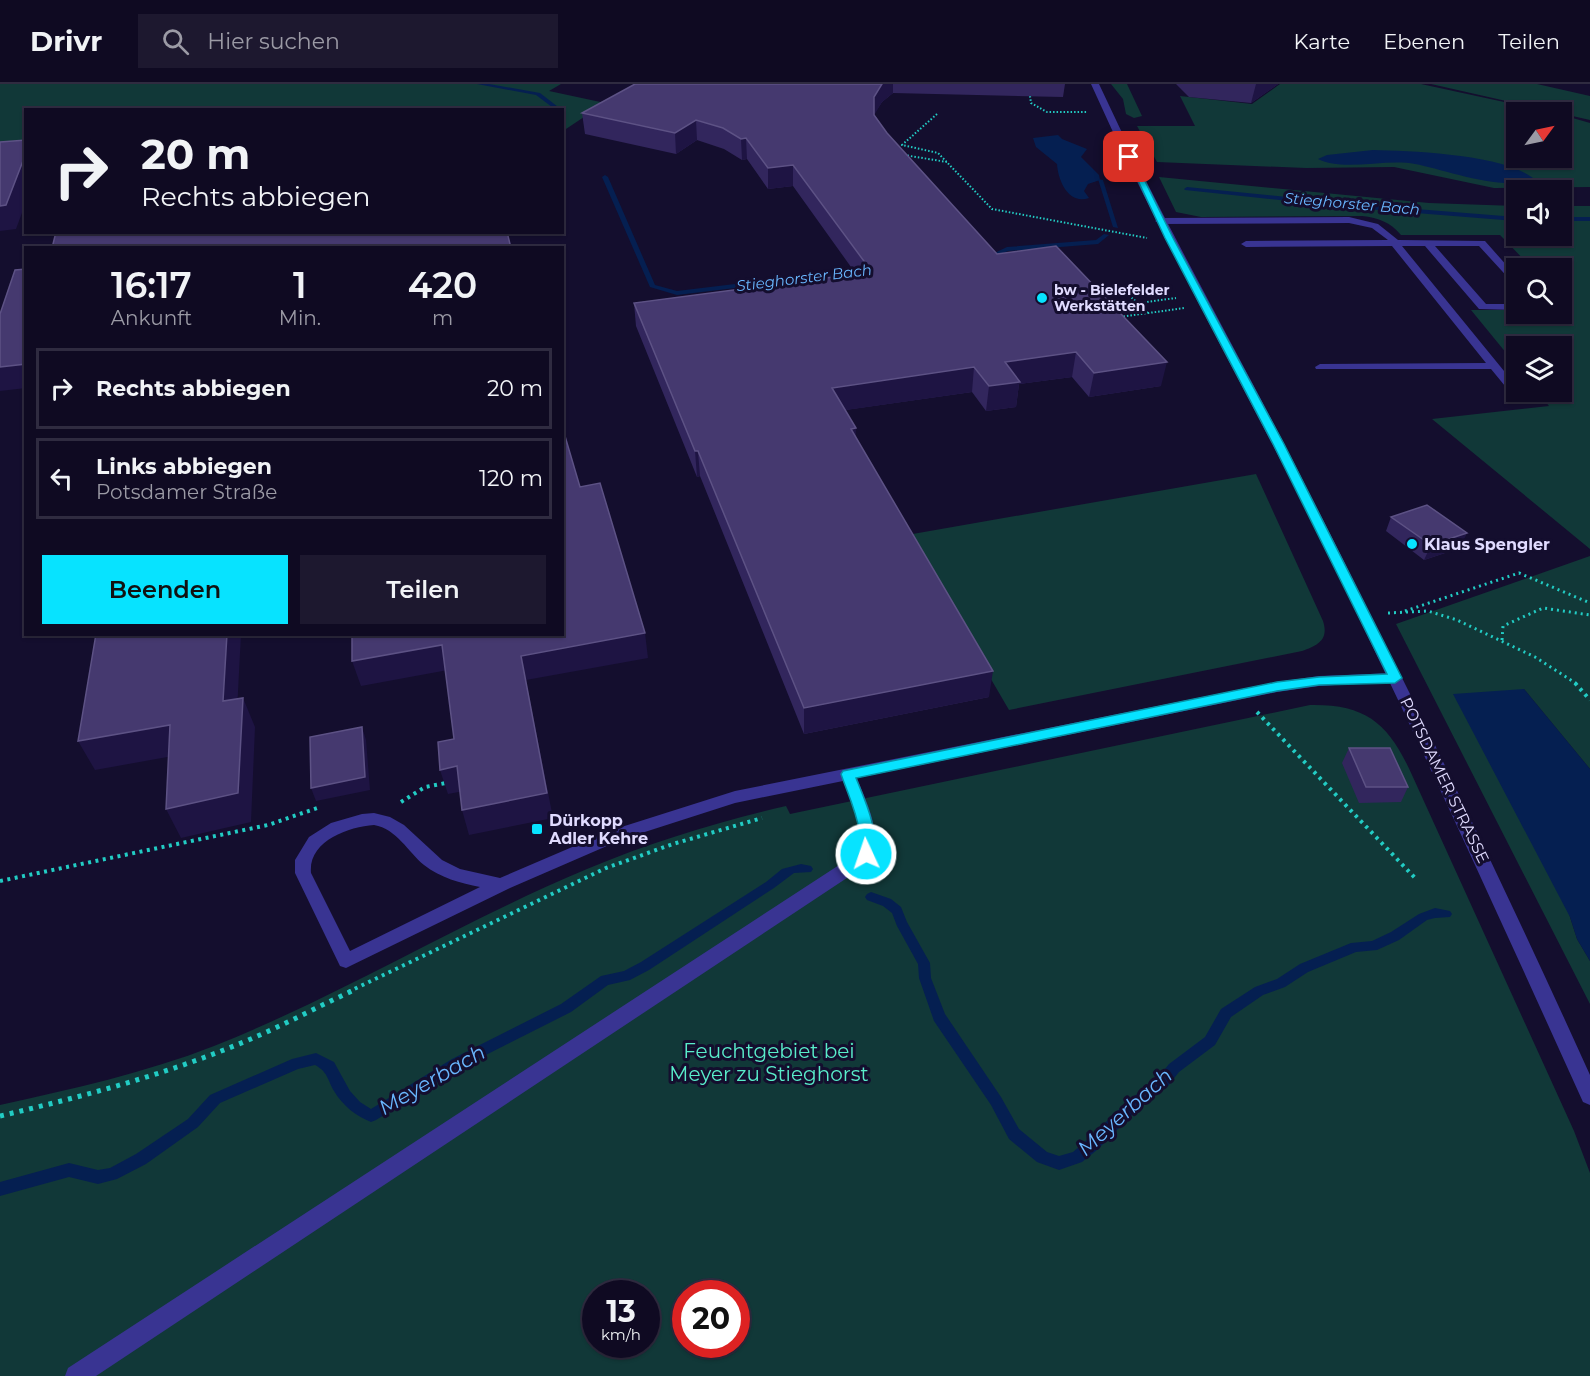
<!DOCTYPE html>
<html lang="de">
<meta charset="utf-8">
<style>
body{margin:0;font-family:Montserrat,sans-serif;background:#1d182f;color:#f1f3f6;height:100vh;display:flex;flex-direction:column;font-size:22px;white-space:nowrap}
*{box-sizing:border-box;margin:0}
p{font-size:20px;color:#9b9aa5}
.icon{flex:none;width:33px;height:33px;fill:none;stroke:currentColor;stroke-width:2;stroke-linecap:round;stroke-linejoin:round}
.map{position:relative;flex:1;overflow:hidden}
.panel{position:absolute;left:24px;top:162px;width:540px;height:390px;display:flex;flex-direction:column;background:#0f0a22;border-radius:0px;box-shadow:0 2px 4px #0004,0 0 0 2px #2f2b40}
.panel>*{flex:none}
.guide{position:absolute;left:24px;top:24px;width:540px;height:126px;border-radius:0px;box-shadow:0 2px 4px #0004,0 0 0 2px #2f2b40;background:#0f0a22;color:#f1f3f6;overflow:hidden}
.needle{width:39px;rotate:57deg}
.controls{position:absolute;left:1506px;top:18px;display:grid;gap:12px}
.controls a{display:grid;place-items:center;width:66px;height:66px;border-radius:0px;background:#0f0a22;box-shadow:0 2px 4px #0004,0 0 0 2px #2f2b40;font-size:30px}
.speed{position:absolute;left:582px;top:1196px;display:flex;gap:12px;font-size:30px;font-weight:700;text-align:center}
.speed>*{display:grid;place-content:center;width:78px;height:78px;border-radius:50%;background:#0f0a22;box-shadow:0 2px 4px #0004,0 0 0 2px #2f2b40;line-height:1}
.speed small{font-size:15px;font-weight:400}
.speed .limit{border:9px solid #d22;background:#fff;color:#111}
.pin{position:absolute;display:grid;place-items:center;width:51px;height:51px;color:#fff;margin:-26px;border-radius:12px;box-shadow:0 3px 9px #0006}
.me{position:absolute;width:66px;margin:-33px;rotate:357deg;stroke-linejoin:round;filter:drop-shadow(0 0 4px #0008)}
.turn{display:flex;align-items:center;gap:21px;height:126px;padding:0 18px;font-size:27px}
.turn .icon{width:78px;height:78px;stroke-width:2.5}
.turn b{display:block;font-size:42px;line-height:51px}
.eta{display:flex;justify-content:space-evenly;align-items:center;height:102px;text-align:center}
.eta b{font-size:36px;font-weight:600;line-height:42px}
.action{display:flex;gap:12px;margin-top:auto;padding:12px 18px}
.action a{flex:1;height:69px;border-radius:0px;background:#07e3ff;color:#111;font-size:24px;font-weight:600;line-height:69px;text-align:center}
.action a+a{background:#1d182f;color:#f1f3f6}
ul{padding:0;list-style:none}
li{display:flex;align-items:center;gap:18px;height:81px;margin:0 12px 9px;padding:0 6px;border:3px solid #2f2b40;border-radius:0px}
li div{flex:1}
li b{display:block;font-size:22px}
li em{font-style:normal}
header{display:flex;align-items:center;gap:36px;box-sizing:border-box;height:84px;padding:0 30px;background:#0f0a22;border-bottom:2px solid #2f2b40}
header strong{font-size:28px}
nav{display:flex;gap:33px;margin-inline-start:auto;font-size:21px}
.search{width:420px;height:54px;background:#1d182f;display:flex;align-items:center;gap:15px;box-sizing:border-box;padding:0 21px;border-radius:0px;color:#9b9aa5;font-size:22px}
.map>svg:first-child{display:block}
.green{fill:#113838;fill-rule:evenodd}
.water{fill:#051f51}
.lines{fill:none;stroke-linecap:round;stroke-linejoin:round}
.stream{fill:#051f51;fill-rule:evenodd}
.path-far3{stroke:#22ccc4;stroke-width:2;stroke-dasharray:1.5 2;stroke-linecap:butt}
.path-far2{stroke:#22ccc4;stroke-width:3;stroke-dasharray:2 4;stroke-linecap:butt}
.path-far1{stroke:#22ccc4;stroke-width:4;stroke-dasharray:3 4.5;stroke-linecap:butt}
.path{stroke:#22ccc4;stroke-width:5;stroke-dasharray:4 6;stroke-linecap:butt}
.lane{fill:#393492;fill-rule:evenodd}
.street{fill:#393492;fill-rule:evenodd}
.wall{fill:#32265d}
.shaded-wall{fill:#1e1443}
.building{fill:#45396f;stroke:#5d5285;stroke-width:1.5}
.route{fill:#07e3ff;stroke:#0594a6;stroke-width:1.5}
.poi-dot{fill:#07e3ff;stroke:#140e2e;stroke-width:2}
.labels{text-anchor:middle;stroke-width:6;stroke-linejoin:round;paint-order:stroke}
.far-poi-label{font-size:14px;font-weight:bold;fill:#e0dbff;stroke:#140e2e;text-anchor:start}
.far-water-label{font-size:15px;font-style:italic;fill:#69b7ff;stroke:#140e2e}
.poi-label{font-size:16px;font-weight:bold;fill:#e0dbff;stroke:#140e2e;text-anchor:start}
.street-label{font-size:16px;fill:#e0dbff;stroke:#140e2e}
.near-park-label{font-size:20px;fill:#59edca;stroke:#140e2e}
.near-water-label{font-size:21px;font-style:italic;fill:#69b7ff;stroke:#140e2e}
</style>
<header>
<strong>Drivr</strong>
<div class="search"><svg class="icon" aria-label="search" viewBox="0 0 24 24"><circle cx="10" cy="10" r="6"/><path d="M15 15l6 6"/></svg>Hier suchen</div>
<nav><a>Karte</a><a>Ebenen</a><a>Teilen</a></nav>
</header>
<div class="map">
<svg width="1590" height="1292" viewBox="0 0 1590 1292">
<rect width="100%" height="100%" fill="#140e2e"/>
<path class="green" d="M 0,0 L 561,0 L 549,7 L 605,19 L 563,47 L 562,26 L 26,26 L 25,68 L 0,69 Z
M 1111,0 L 1127,0 L 1142,32 L 1134,34 L 1126,30 L 1123,15 Z
M 1280,0 L 1421,0 L 1550,28 L 1516,28 L 1516,74 L 1562,74 L 1562,31 L 1590,39 L 1590,103 L 1494,104 L 1394,83 L 1306,84 L 1157,78 L 1137,42 L 1195,42 L 1180,12 L 1252,20 Z
M 1431,0 L 1537,0 L 1590,12 L 1590,36 Z
M 1159,93 L 1429,119 L 1516,122 L 1516,152 L 1562,152 L 1562,122 L 1590,122 L 1590,465 L 1432,335 L 1549,322 L 1538,308 L 1562,308 L 1562,262 L 1516,262 L 1516,281 L 1471,226 L 1516,226 L 1516,230 L 1562,230 L 1562,225 L 1570,225 L 1562,216 L 1562,184 L 1532,184 L 1500,151 L 1401,151 C 1390,138 1379,134 1362,132 L 1201,133 L 1176,128 Z
M 1256,390 L 1323,537 C 1329,556 1318,561 1302,567 L 1009,626 L 907,451 Z
M 1590,472 L 1590,685 L 1524,605 L 1570,833 L 1577,855 L 1590,877 L 1590,920 L 1396,540 Z
M 1310,621 C 1367,620 1389,640 1412,691 L 1574,1047 L 1590,1089 L 1590,1292 L 0,1292 L 0,1021 C 72,1005 145,989 214,962 C 342,911 460,838 587,785 C 652,758 718,738 786,722 L 790,730 ZM 596,1209 L 646,1209 L 646,1260 L 596,1260 ZM 686,1209 L 736,1209 L 736,1260 L 686,1260 Z"/>
<path class="water" d="M 1058,51 L 1062,55 L 1087,65 L 1081,73 L 1099,91 L 1100,96 L 1088,100 L 1084,107 L 1089,114 C 1068,121 1058,96 1057,80 L 1036,63 L 1033,54 Z
M 1373,66 C 1412,67 1502,70 1533,94 C 1509,110 1443,85 1415,80 C 1387,74 1343,88 1318,75 L 1327,71 Z
M 1524,605 L 1590,685 L 1590,877 L 1577,855 L 1570,833 L 1453,610 Z"/>
<g class="lines">
<path class="stream" d="M 477,0 L 489,0 L 540,9 L 562,26 L 556,26 L 536,11 Z
M 605,91 L 608,93 L 655,201 L 677,207 L 866,184 L 869,186 L 866,188 L 677,211 L 650,203 L 602,93 Z
M 1098,95 L 1103,96 L 1118,144 L 1113,143 Z
M 1187,103 L 1366,121 L 1516,133 L 1516,137 L 1366,125 L 1185,106 L 1184,105 Z
M 1562,133 L 1590,133 L 1590,137 L 1562,137 Z
M 1104,150 L 1109,151 L 1098,160 L 1008,167 L 987,176 L 982,175 L 1007,163 L 1096,156 Z
M 801,780 L 811,782 L 813,785 L 811,788 L 794,789 L 774,804 L 649,886 L 630,896 L 608,901 L 571,928 L 462,983 L 376,1036 L 371,1038 C 356,1032 343,1022 334,1007 C 327,995 328,988 315,981 L 298,985 L 220,1019 L 198,1043 L 146,1080 L 117,1095 L 98,1100 L 69,1093 L 0,1112 L 0,1098 L 69,1079 L 98,1086 L 110,1084 L 136,1070 L 188,1035 L 210,1011 L 292,975 L 316,969 L 334,978 L 350,1007 L 360,1018 L 371,1025 L 452,975 L 561,920 L 601,892 L 624,887 L 641,878 L 766,798 L 782,785 Z
M 871,808 L 891,815 L 901,823 L 907,838 L 930,879 L 931,894 L 945,930 L 1001,1013 L 1019,1045 L 1047,1068 L 1059,1072 L 1073,1068 L 1087,1056 L 1128,1017 L 1158,994 L 1169,980 L 1205,953 L 1221,925 L 1255,903 L 1277,895 L 1300,880 L 1351,859 L 1372,857 L 1391,848 L 1419,830 L 1435,824 L 1450,827 L 1452,830 L 1450,833 L 1435,834 L 1427,836 L 1399,856 L 1377,866 L 1356,868 L 1308,888 L 1285,903 L 1263,911 L 1231,933 L 1215,961 L 1179,988 L 1168,1002 L 1138,1025 L 1097,1066 L 1082,1078 L 1059,1086 L 1037,1078 L 1009,1055 L 991,1021 L 934,937 L 919,894 L 918,880 L 897,842 L 892,829 L 883,822 L 867,816 L 865,813 L 867,810 Z"/>
<path class="path-far3" d="M 1030,12 L 1031,19 L 1047,28 L 1087,28
M 937,30 L 902,61 L 938,69 L 992,125 L 1147,154
M 904,71 L 947,78
M 1129,211 L 1148,229
M 1109,223 L 1176,214
M 1120,233 L 1184,224"/>
<path class="path-far2" d="M 1405,527 L 1519,489 L 1590,519
M 1388,529 L 1428,527 L 1457,536 L 1535,573 L 1577,600
M 1502,556 L 1503,542 L 1543,524 L 1590,531"/>
<path class="path-far1" d="M 1575,599 L 1590,616
M 1257,628 L 1416,795
M 401,718 L 425,703 L 446,699
M 0,797 L 268,741 L 320,723
M 348,908 L 606,784 L 673,760 L 762,734"/>
<path class="path" d="M 0,1032 C 85,1012 172,989 253,954 C 286,940 319,922 352,907"/>
<path class="lane" d="M 1349,133 L 1378,140 L 1398,156 L 1485,157 L 1516,192 L 1516,200 L 1513,199 L 1479,162 L 1435,162 L 1486,220 L 1516,220 L 1516,226 L 1479,225 L 1425,162 L 1402,162 L 1513,298 L 1513,302 L 1505,302 L 1491,285 L 1316,285 L 1315,283 L 1320,280 L 1486,279 L 1392,162 L 1246,163 L 1241,160 L 1246,157 L 1388,156 L 1372,144 L 1349,139 L 1160,140 L 1155,137 L 1160,134 Z
M 1395,589 L 1400,591 L 1402,594 L 1400,597 L 1319,602 L 1277,608 L 857,694 C 868,723 884,750 868,780 L 96,1292 L 65,1292 L 68,1284 L 856,770 C 867,748 851,718 843,697 L 735,719 L 623,755 L 510,804 L 346,884 L 340,882 L 295,789 L 295,776 L 309,753 L 331,739 L 362,730 L 374,729 L 390,733 L 404,741 L 442,776 L 460,785 L 500,794 L 612,746 L 735,707 L 1277,598 L 1319,592 ZM 374,741 C 397,745 408,768 424,781 C 440,794 461,799 480,803 L 350,867 L 311,789 C 308,757 348,743 374,741 Z"/>
<path class="street" d="M 1091,0 L 1099,0 C 1158,128 1228,250 1292,375 C 1396,578 1496,783 1590,991 L 1590,1021 L 1583,1018 C 1497,828 1411,639 1319,452 C 1244,301 1160,154 1091,0 Z"/>
</g>
<path class="wall" d="M 635,0 L 1065,0 L 1063,13 L 893,9 L 882,18 L 874,30 L 887,49 L 997,170 L 1161,302 L 1089,313 L 1072,293 L 1019,300 L 1016,323 L 986,327 L 972,308 L 845,326 L 855,352 L 989,613 L 804,650 L 700,392 L 697,393 L 636,242 L 634,219 L 856,190 L 793,102 L 768,105 L 747,75 L 742,76 L 724,65 L 697,56 L 676,70 L 585,50 L 582,29 Z
M 1176,0 L 1278,0 L 1251,19 L 1189,13 Z
M 1391,433 L 1460,464 L 1424,476 L 1386,447 Z
M 1349,664 L 1408,703 L 1401,718 L 1359,719 L 1342,679 Z"/>
<path class="shaded-wall" d="M 882,0 L 893,0 L 893,9 L 882,18 L 873,33 L 874,13 Z
M 1256,0 L 1278,0 L 1251,19 Z
M 696,36 L 697,56 L 676,70 L 675,49 Z
M 746,54 L 747,75 L 742,76 L 741,55 Z
M 26,69 L 26,118 L 16,145 L 0,147 L 0,122 Z
M 793,81 L 793,102 L 768,105 L 768,84 Z
M 1076,268 L 1072,293 L 1019,300 L 1016,323 L 986,327 L 989,302 L 1005,278 Z
M 1167,278 L 1161,302 L 1089,313 L 1094,289 Z
M 26,280 L 26,304 L 0,307 L 0,283 Z
M 974,283 L 972,308 L 832,328 L 832,304 Z
M 856,344 L 855,369 L 851,345 Z
M 695,367 L 698,367 L 700,392 L 697,393 Z
M 1467,449 L 1460,464 L 1424,476 L 1431,461 Z
M 645,549 L 648,574 L 526,596 L 553,734 L 469,751 L 462,726 L 521,572 Z
M 227,550 L 241,550 L 236,646 L 223,617 Z
M 442,561 L 448,586 L 361,602 L 352,577 Z
M 993,587 L 989,613 L 804,650 L 804,624 Z
M 243,614 L 255,643 L 251,738 L 181,754 L 166,725 Z
M 170,641 L 184,670 L 95,686 L 78,657 Z
M 362,643 L 366,656 L 370,706 L 316,717 L 311,704 Z
M 457,682 L 464,707 L 448,710 L 440,686 Z"/>
<path class="building" d="M 635,0 L 882,0 L 874,13 L 874,31 L 887,49 L 997,170 L 1056,162 L 1167,278 L 1094,289 L 1076,268 L 1005,278 L 1020,298 L 989,302 L 974,283 L 832,304 L 856,344 L 851,345 L 993,587 L 804,624 L 698,367 L 695,367 L 634,219 L 872,188 L 793,81 L 768,84 L 746,54 L 741,55 L 723,44 L 696,36 L 675,49 L 582,29 Z
M 26,56 L 26,69 L 6,121 L 0,122 L 0,58 Z
M 56,148 L 507,148 L 511,164 L 52,164 Z
M 26,185 L 26,280 L 0,283 L 0,230 L 15,186 Z
M 562,342 L 580,403 L 600,399 L 645,549 L 521,572 L 547,709 L 462,726 L 457,682 L 440,686 L 438,658 L 454,655 L 442,561 L 352,577 L 352,550 L 562,550 Z
M 1427,421 L 1467,449 L 1431,461 L 1391,433 Z
M 96,550 L 227,550 L 223,617 L 243,614 L 238,709 L 166,725 L 170,641 L 78,657 Z
M 362,643 L 365,693 L 311,704 L 310,653 Z
M 1349,664 L 1390,664 L 1408,703 L 1366,703 Z"/>
<path class="route" d="M 1126,71 L 1133,73 L 1173,154 L 1284,360 L 1402,594 L 1395,599 L 1319,601 L 1277,607 L 856,694 C 864,714 882,753 872,774 L 861,774 C 857,765 860,755 859,746 C 856,726 847,708 841,690 L 843,687 L 1277,598 L 1319,593 L 1387,590 L 1273,360 L 1165,154 Z"/>
<g class="poi-dot">
<circle cx="1042" cy="214" r="6"/>
<circle cx="1412" cy="460" r="6"/>
<rect x="531" y="739" width="12" height="12" rx="3"/>
</g>
<g class="labels">
<g class="far-poi-label">
<text x="1054" y="211">bw - Bielefelder<tspan x="1054" dy="16">Werkstätten</tspan></text>
</g>
<g class="far-water-label">
<text transform="translate(1352 120) rotate(5)" y="5">Stieghorster Bach</text>
<text transform="translate(804 194) rotate(-7)" y="5">Stieghorster Bach</text>
</g>
<g class="poi-label">
<text x="1424" y="466">Klaus Spengler</text>
<text x="549" y="742">Dürkopp<tspan x="549" dy="18">Adler Kehre</tspan></text>
</g>
<g class="street-label">
<text transform="translate(1445 696) rotate(64)" y="6">POTSDAMER STRASSE</text>
</g>
<g class="near-park-label">
<text x="769" y="974">Feuchtgebiet bei<tspan x="769" dy="23">Meyer zu Stieghorst</tspan></text>
</g>
<g class="near-water-label">
<text transform="translate(432 996) rotate(-30)" y="7">Meyerbach</text>
<text transform="translate(1125 1028) rotate(-42)" y="7">Meyerbach</text>
</g>
</g>
</svg>
<div class="controls">
<a><svg class="needle" viewBox="-14 -14 28 28"><path d="M0-13l5 13h-10z" fill="#e53935"/><path d="M0 13l5-13h-10z" fill="#9b9aa5"/></svg></a>
<a><svg class="icon" aria-label="sound" viewBox="0 0 24 24"><path d="M4 9h4l5-4v14l-5-4H4zM17 9q2 3 0 6"/></svg></a>
<a><svg class="icon" aria-label="search" viewBox="0 0 24 24"><circle cx="10" cy="10" r="6"/><path d="M15 15l6 6"/></svg></a>
<a><svg class="icon" aria-label="layers" viewBox="0 0 24 24"><path d="M12 4l9 5-9 5-9-5zM3 14l9 5 9-5"/></svg></a>
</div>
<div class="speed"><div>13<small>km/h</small></div><div class="limit">20</div></div>
<div class="pin" style="left:1129px;top:73px;background:#d93025"><svg class="icon" aria-label="arrive" viewBox="0 0 24 24"><path d="M6 21V4h12l-3 4 3 4H6"/></svg></div>
<svg class="me" style="left:866px;top:770px" viewBox="-20 -20 40 40"><circle r="17" fill="#07e3ff" stroke="#fff" stroke-width="3"/><path d="M0-11L8 9 0 5-8 9z" fill="#fff"/></svg>
<div class="guide">
<div class="turn"><svg class="icon" aria-label="right" viewBox="0 0 24 24"><path d="M7 20v-9h11M14 6l5 5-5 5"/></svg><div><b>20 m</b>Rechts abbiegen</div></div>
</div>
<section class="panel">
<div class="eta">
<div><b>16:17</b><p>Ankunft</p></div>
<div><b>1</b><p>Min.</p></div>
<div><b>420</b><p>m</p></div>
</div>
<ul>
<li><svg class="icon" aria-label="right" viewBox="0 0 24 24"><path d="M7 20v-9h11M14 6l5 5-5 5"/></svg><div><b>Rechts abbiegen</b></div><em>20 m</em></li>
<li><svg class="icon" aria-label="left" viewBox="0 0 24 24"><path d="M17 20v-9H6M10 6l-5 5 5 5"/></svg><div><b>Links abbiegen</b><p>Potsdamer Straße</p></div><em>120 m</em></li>
</ul>
<div class="action"><a>Beenden</a><a>Teilen</a></div>
</section>
</div>
